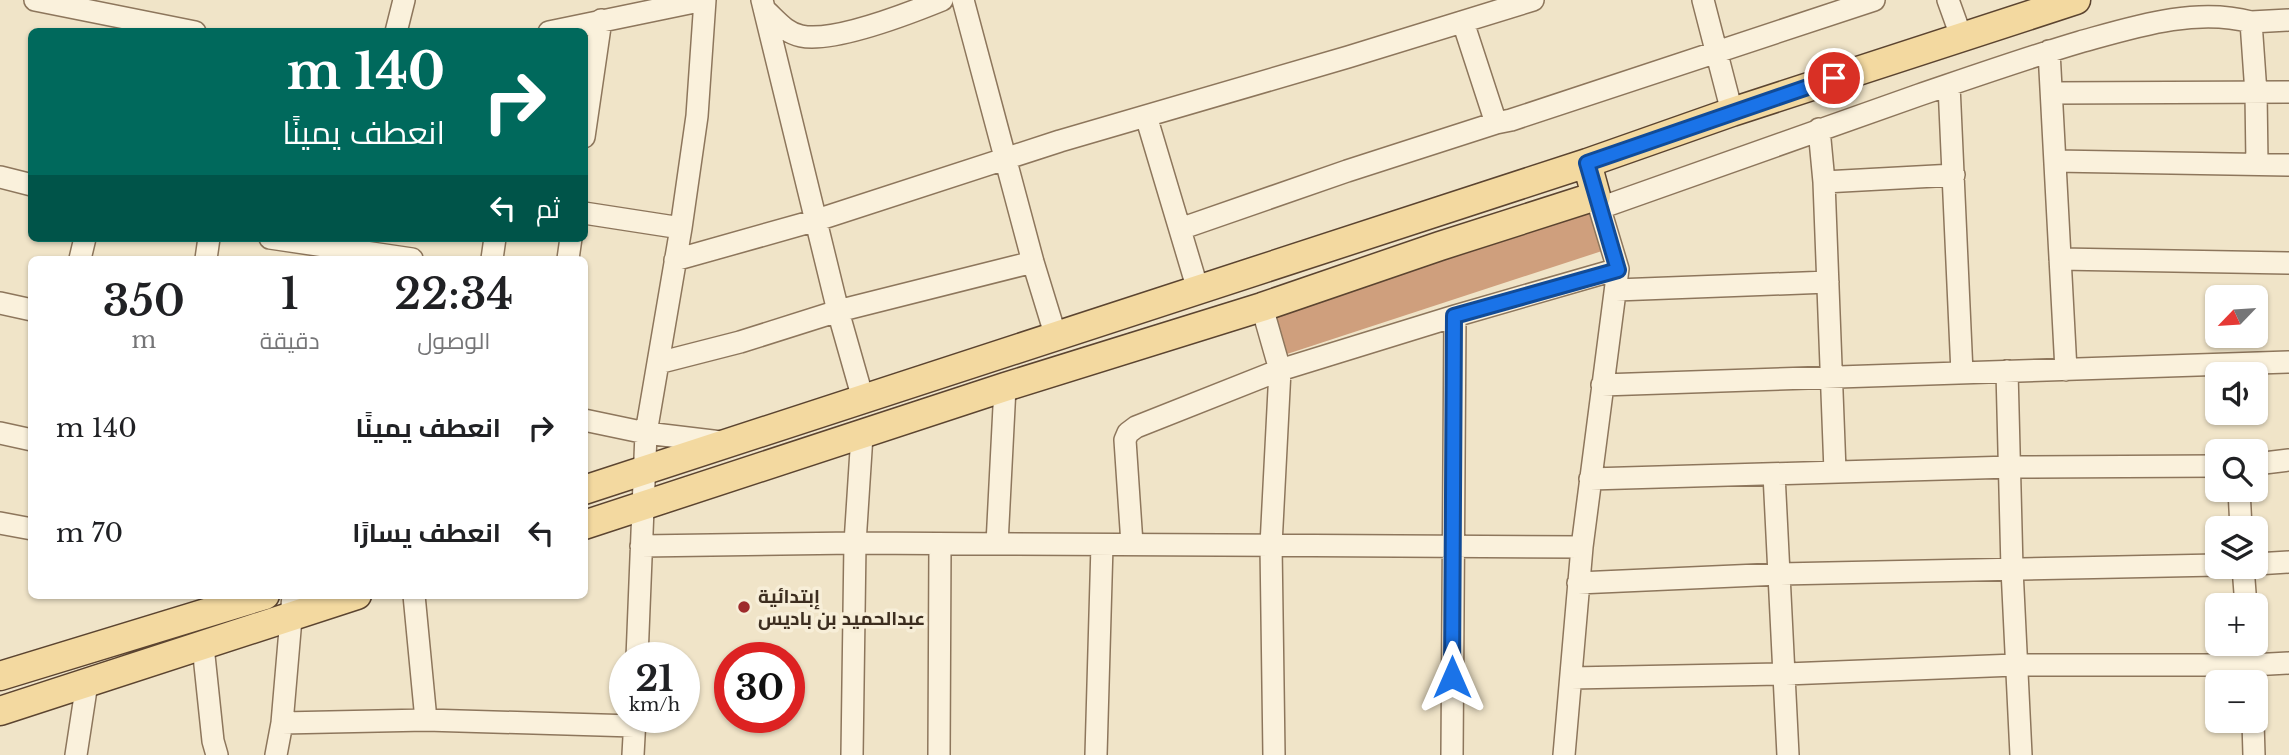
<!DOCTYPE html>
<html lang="ar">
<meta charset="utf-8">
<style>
body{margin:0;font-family:"Libre Baskerville",Cairo,serif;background:#f6f6f6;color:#202124;direction:rtl;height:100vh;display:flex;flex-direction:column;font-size:26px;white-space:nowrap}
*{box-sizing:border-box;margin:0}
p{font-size:23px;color:#757577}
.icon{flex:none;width:38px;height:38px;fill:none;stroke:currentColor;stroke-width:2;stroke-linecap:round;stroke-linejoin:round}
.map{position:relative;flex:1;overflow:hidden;direction:ltr}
.details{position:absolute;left:28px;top:256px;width:560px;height:343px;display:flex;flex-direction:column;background:#fff;border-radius:10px;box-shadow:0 2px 5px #0004;direction:rtl}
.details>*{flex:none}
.top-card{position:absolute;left:28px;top:28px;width:560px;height:214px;border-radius:10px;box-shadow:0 2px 5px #0004;direction:rtl;background:#00695c;color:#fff;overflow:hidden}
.needle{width:46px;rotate:245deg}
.controls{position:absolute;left:2205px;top:285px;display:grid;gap:14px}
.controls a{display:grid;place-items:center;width:63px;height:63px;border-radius:10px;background:#fff;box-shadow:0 2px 5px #0004;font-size:35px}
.speed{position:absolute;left:609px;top:642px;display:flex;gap:14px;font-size:35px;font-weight:700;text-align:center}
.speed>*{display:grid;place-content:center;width:91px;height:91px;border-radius:50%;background:#fff;box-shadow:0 2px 5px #0004;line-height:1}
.speed small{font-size:18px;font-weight:400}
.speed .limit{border:10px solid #d22;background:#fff;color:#111}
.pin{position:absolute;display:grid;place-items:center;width:60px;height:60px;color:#fff;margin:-30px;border:4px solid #fff;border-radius:50%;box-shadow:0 2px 7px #0007}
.me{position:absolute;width:77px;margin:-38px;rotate:0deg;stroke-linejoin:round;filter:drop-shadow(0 0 5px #0008)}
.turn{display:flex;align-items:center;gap:24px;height:147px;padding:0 28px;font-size:32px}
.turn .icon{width:91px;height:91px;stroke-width:2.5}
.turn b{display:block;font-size:49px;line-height:60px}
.then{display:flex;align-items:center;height:66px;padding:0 28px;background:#0003;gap:14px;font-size:26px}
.eta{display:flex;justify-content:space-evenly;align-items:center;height:119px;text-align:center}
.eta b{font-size:42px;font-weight:600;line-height:49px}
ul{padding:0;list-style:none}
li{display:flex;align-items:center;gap:21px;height:105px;padding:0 28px}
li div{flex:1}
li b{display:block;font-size:26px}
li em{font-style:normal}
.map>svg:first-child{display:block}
.building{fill:#cf9f7d}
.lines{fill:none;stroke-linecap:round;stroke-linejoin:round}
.minor-casing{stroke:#8d765c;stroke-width:24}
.major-casing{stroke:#5b4430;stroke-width:31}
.minor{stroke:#faf1dc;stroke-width:21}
.major{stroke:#f3d9a0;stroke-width:28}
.route-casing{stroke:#114b97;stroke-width:18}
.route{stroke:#1a73e8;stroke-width:12}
.poi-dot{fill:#9e2a2b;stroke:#f7eed8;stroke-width:2.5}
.labels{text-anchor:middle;stroke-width:7;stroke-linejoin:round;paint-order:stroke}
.poi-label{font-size:19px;font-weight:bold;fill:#3d2e20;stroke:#f7eed8;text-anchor:start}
</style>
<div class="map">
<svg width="2289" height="755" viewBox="0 0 2289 755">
<rect width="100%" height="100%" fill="#f0e4c8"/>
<path class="building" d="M 1589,211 L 1602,251 L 1284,355 L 1272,317 Z"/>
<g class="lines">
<g class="minor-casing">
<path id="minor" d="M 35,0 L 195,32
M 762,0 L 838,311 L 863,399
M 963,0 L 1033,262 L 1056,337
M 1703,0 L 1732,112
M 1948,0 L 1961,36
M 766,11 C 777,21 786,33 801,36 C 834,43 910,13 942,0
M 1463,22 L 1496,123 L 1511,120 L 1874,0
M 396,32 L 404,0
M 549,32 L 704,0
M 2049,51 L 2066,370
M 1949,85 L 1962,373
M 2052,93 L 2289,92
M 1146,116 L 1198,290
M 1819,129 L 1824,182 L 1835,471
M 584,137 L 601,20
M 2055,161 L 2289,165
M 2257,163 L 2256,93 L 2251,22 L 2289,20
M 0,177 L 32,185
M 1824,182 L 1954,175
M 1600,208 C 1706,170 1812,132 1919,95 C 1972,77 2026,58 2080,42 C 2134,27 2195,7 2251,22
M 584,213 L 681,228
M 1180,229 L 1347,171 L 1496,123
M 270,238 L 412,259
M 80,259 L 85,238
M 206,259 L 209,238
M 492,259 L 495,238
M 568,259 L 571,238
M 2060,259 L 2289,263
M 675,260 L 817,220 L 1060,141 L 1348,57 L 1533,0
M 1616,290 L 1828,282
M 0,303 L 32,310
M 1262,307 L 1280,370 L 1271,545 L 1274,755
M 658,363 L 740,342 L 838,311 L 1033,262
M 2007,371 L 2012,569 L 2021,755
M 1602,385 L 2289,362
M 584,420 L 646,433 L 721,442
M 0,433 L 32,440
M 2256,464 L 2289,460
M 1774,474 L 1788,755
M 1590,479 L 2011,467 L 2217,466
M 2239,490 L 2241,528
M 0,523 L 32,529
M 997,544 L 1005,387
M 1132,544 L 1125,440 L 1128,433 L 1136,427 L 1280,370 L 1455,316 L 1618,269
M 641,546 L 855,543 L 1582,547
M 2256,564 L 2289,562
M 2243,567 L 2246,606
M 1578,583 L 1780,574 L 2217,565
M 414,595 L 426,720
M 2249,644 L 2251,682
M 203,646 L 213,741 L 217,755
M 637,658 L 646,433 L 681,228 L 697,116 L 705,0
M 1571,678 L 1786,674 L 2015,665 L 2251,665 L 2289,663
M 2253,721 L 2254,755
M 282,723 L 426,720 L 634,726
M 76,755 L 87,683
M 276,755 L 282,723 L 293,595
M 633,755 L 635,718
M 852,755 L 855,543 L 862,435
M 939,755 L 940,544
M 1096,755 L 1102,545
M 1452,755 L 1455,316
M 1564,755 L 1582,547 L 1618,269 L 1596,196"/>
</g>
<g class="major-casing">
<path id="major" d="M 584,490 L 1587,163 L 1732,112 L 2076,0
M 584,525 L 1005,387 L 1262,307 L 1440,246 L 1596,196 L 1587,163
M 0,676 L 265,595
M 0,711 L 357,595"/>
</g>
<use href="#minor" class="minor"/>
<use href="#major" class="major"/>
</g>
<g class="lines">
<g class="route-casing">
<path id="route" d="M 1452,677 L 1454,316 L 1618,270 L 1587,163 L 1834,78"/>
</g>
<use href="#route" class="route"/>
</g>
<circle class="poi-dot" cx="744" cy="607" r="7"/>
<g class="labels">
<g class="poi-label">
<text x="758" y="603">إبتدائية<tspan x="758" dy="22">عبدالحميد بن باديس</tspan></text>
</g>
</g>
</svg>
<div class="controls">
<a><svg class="needle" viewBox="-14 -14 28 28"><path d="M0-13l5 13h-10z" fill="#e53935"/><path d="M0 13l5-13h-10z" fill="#757577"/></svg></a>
<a><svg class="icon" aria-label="sound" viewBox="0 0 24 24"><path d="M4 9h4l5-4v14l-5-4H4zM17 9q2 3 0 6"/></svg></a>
<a><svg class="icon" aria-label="search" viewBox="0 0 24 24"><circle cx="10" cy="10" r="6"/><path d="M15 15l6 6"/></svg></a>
<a><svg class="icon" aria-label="layers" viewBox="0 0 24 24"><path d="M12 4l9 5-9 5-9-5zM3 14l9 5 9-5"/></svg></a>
<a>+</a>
<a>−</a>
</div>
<div class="speed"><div>21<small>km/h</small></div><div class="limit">30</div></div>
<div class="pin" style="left:1834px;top:78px;background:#d93025"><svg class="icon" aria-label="arrive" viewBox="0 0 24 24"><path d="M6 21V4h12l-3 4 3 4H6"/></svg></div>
<svg class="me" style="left:1452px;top:677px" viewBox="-20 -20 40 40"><path d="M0-17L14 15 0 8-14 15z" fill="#1a73e8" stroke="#fff" stroke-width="4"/></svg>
<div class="top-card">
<div class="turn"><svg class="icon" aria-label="right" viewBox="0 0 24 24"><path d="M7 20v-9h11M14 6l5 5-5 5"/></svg><div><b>140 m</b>انعطف يمينًا</div></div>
<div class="then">ثم<svg class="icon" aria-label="left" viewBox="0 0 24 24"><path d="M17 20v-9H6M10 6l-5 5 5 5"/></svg></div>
</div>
<section class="details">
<div class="eta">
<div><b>22:34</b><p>الوصول</p></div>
<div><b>1</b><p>دقيقة</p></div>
<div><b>350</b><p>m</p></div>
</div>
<ul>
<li><svg class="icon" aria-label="right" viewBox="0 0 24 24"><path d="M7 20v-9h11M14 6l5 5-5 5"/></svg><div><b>انعطف يمينًا</b></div><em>140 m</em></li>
<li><svg class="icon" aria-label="left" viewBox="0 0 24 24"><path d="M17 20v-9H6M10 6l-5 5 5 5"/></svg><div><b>انعطف يسارًا</b></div><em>70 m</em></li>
</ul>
</section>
</div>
